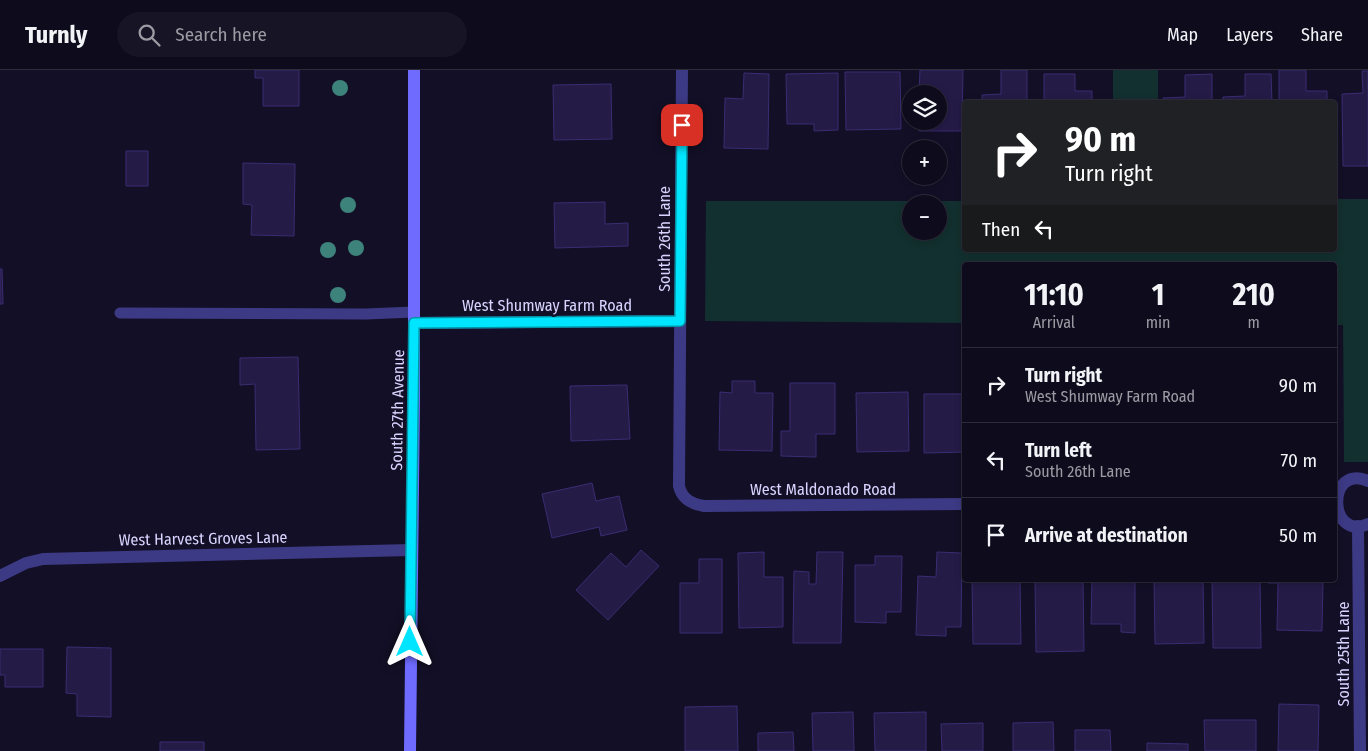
<!DOCTYPE html>
<meta charset="utf-8">
<style>
body{margin:0;font-family:"Fira Sans Condensed",sans-serif;background:#171425;color:#f1f3f6;height:100vh;display:flex;flex-direction:column;font-size:19px;white-space:nowrap}
*{box-sizing:border-box;margin:0}
p{font-size:16px;color:#9b9ba3}
.icon{flex:none;width:28px;height:28px;fill:none;stroke:currentColor;stroke-width:2;stroke-linecap:round;stroke-linejoin:round}
.map{position:relative;flex:1;overflow:hidden}
.drawer{position:absolute;left:962px;top:192px;width:375px;height:320px;display:flex;flex-direction:column;background:#0e0b1c;border-radius:5px;box-shadow:0 2px 8px #0003,0 0 0 1px #2e2b3b}
.drawer>*{flex:none}
.top-card{position:absolute;left:962px;top:30px;width:375px;height:152px;border-radius:5px;box-shadow:0 2px 8px #0003,0 0 0 1px #2e2b3b;background:#202124;color:#fff;overflow:hidden}
.buttons{position:absolute;left:902px;top:15px;display:grid;gap:10px}
.buttons a{display:grid;place-items:center;width:45px;height:45px;border-radius:50%;background:#0e0b1c;box-shadow:0 2px 8px #0003,0 0 0 1px #2e2b3b;font-size:25px}
.pin{position:absolute;display:grid;place-items:center;width:42px;height:42px;color:#fff;margin:-21px;border-radius:10px;box-shadow:0 2px 8px #0006}
.me{position:absolute;width:55px;margin:-28px;rotate:0deg;stroke-linejoin:round;filter:drop-shadow(0 0 4px #0008)}
.turn{display:flex;align-items:center;gap:18px;height:105px;padding:0 20px;font-size:22px}
.turn .icon{width:65px;height:65px;stroke-width:2.5}
.turn b{display:block;font-size:35px;line-height:42px}
.then{display:flex;align-items:center;height:48px;padding:0 20px;background:#0003;gap:10px;font-size:19px}
.eta{display:flex;justify-content:space-evenly;align-items:center;height:85px;text-align:center}
.eta b{font-size:30px;font-weight:700;line-height:35px}
ul{padding:0;list-style:none}
li{display:flex;align-items:center;gap:15px;height:75px;padding:0 20px;border-top:1px solid #2e2b3b}
li div{flex:1}
li b{display:block;font-size:19px}
li em{font-style:normal}
header{display:flex;align-items:center;gap:30px;box-sizing:border-box;height:70px;padding:0 25px;background:#0e0b1c;border-bottom:1px solid #2e2b3b}
header strong{font-size:24px}
nav{display:flex;gap:28px;margin-inline-start:auto;font-size:18px}
.search{width:350px;height:45px;background:#171425;display:flex;align-items:center;gap:12px;box-sizing:border-box;padding:0 18px;border-radius:28px;color:#9b9ba3;font-size:19px}
.map>svg:first-child{display:block}
.green{fill:#12302f;fill-rule:evenodd}
.building{fill:#241b47;stroke:#3b2d73}
.lines{fill:none;stroke-linecap:round;stroke-linejoin:round}
.service{stroke:#3d3a85;stroke-width:11}
.minor{stroke:#3d3a85;stroke-width:12}
.secondary{stroke:#6f6bff;stroke-width:12}
.tree{fill:#3d827b}
.route-casing{stroke:#0095a6;stroke-width:12}
.route{stroke:#00e5ff;stroke-width:9}
.labels{text-anchor:middle;stroke-width:5;stroke-linejoin:round;paint-order:stroke}
.street-label{font-size:16px;fill:#d9d4ff;stroke:#130f26}
</style>
<header>
<strong>Turnly</strong>
<div class="search"><svg class="icon" aria-label="search" viewBox="0 0 24 24"><circle cx="10" cy="10" r="6"/><path d="M15 15l6 6"/></svg>Search here</div>
<nav><a>Map</a><a>Layers</a><a>Share</a></nav>
</header>
<div class="map">
<svg width="1368" height="681" viewBox="0 0 1368 681">
<rect width="100%" height="100%" fill="#130f26"/>
<path class="green" d="M 1113,0 L 1158,0 L 1158,32 L 1113,32 Z
M 1335,129 L 1368,129 L 1368,392 L 1344,392 L 1343,255 L 1335,255 L 1335,195 L 965,195 L 965,253 L 705,251 L 706,131 L 965,131 L 965,180 L 1335,180 ZM 911,134 L 939,134 L 939,161 L 911,161 Z"/>
<path class="building" d="M 255,0 L 299,0 L 299,36 L 263,36 L 263,8 L 255,8 Z
M 920,0 L 963,0 L 962,61 L 919,61 L 919,51 L 939,51 L 939,24 L 919,24 Z
M 1001,0 L 1027,0 L 1027,32 L 982,32 L 982,25 L 1001,24 Z
M 1279,0 L 1306,0 L 1306,21 L 1327,21 L 1327,32 L 1279,32 Z
M 1362,1 L 1368,1 L 1368,96 L 1343,96 L 1342,24 L 1363,23 Z
M 845,2 L 900,2 L 901,59 L 846,60 Z
M 744,3 L 769,4 L 768,79 L 724,78 L 725,28 L 743,29 Z
M 838,3 L 838,60 L 814,61 L 814,54 L 787,54 L 786,4 Z
M 1044,4 L 1075,4 L 1075,21 L 1092,21 L 1092,32 L 1044,32 Z
M 1212,4 L 1212,32 L 1163,32 L 1163,28 L 1185,27 L 1185,5 Z
M 1245,4 L 1271,4 L 1272,32 L 1223,32 L 1223,27 L 1245,26 Z
M 611,14 L 612,69 L 554,70 L 553,15 Z
M 126,81 L 148,81 L 148,116 L 126,116 Z
M 243,93 L 295,94 L 294,166 L 251,165 L 252,135 L 243,134 Z
M 605,132 L 605,154 L 628,153 L 628,176 L 555,178 L 554,133 Z
M 0,199 L 2,199 L 3,234 L 0,234 Z
M 298,287 L 300,379 L 256,380 L 255,314 L 240,315 L 240,288 Z
M 732,311 L 755,311 L 755,323 L 773,323 L 772,381 L 719,380 L 720,322 L 732,323 Z
M 790,313 L 835,313 L 835,364 L 816,364 L 816,387 L 781,386 L 781,361 L 790,361 Z
M 627,315 L 630,369 L 571,371 L 570,316 Z
M 908,322 L 909,381 L 857,382 L 856,323 Z
M 924,324 L 965,324 L 965,382 L 924,383 Z
M 592,413 L 596,431 L 619,426 L 627,460 L 601,466 L 599,457 L 552,468 L 542,424 Z
M 641,480 L 659,496 L 608,550 L 576,520 L 611,483 L 626,497 Z
M 764,482 L 764,507 L 783,507 L 783,557 L 739,558 L 738,483 Z
M 817,482 L 843,482 L 841,573 L 793,573 L 794,501 L 809,502 L 809,514 L 816,514 Z
M 937,482 L 962,483 L 961,557 L 946,557 L 946,566 L 916,565 L 918,506 L 936,507 Z
M 875,486 L 902,486 L 901,542 L 886,542 L 886,553 L 855,552 L 855,495 L 875,495 Z
M 699,489 L 722,489 L 722,563 L 680,563 L 680,513 L 699,513 Z
M 972,510 L 1020,510 L 1021,574 L 973,574 Z
M 1035,510 L 1083,510 L 1084,581 L 1036,582 Z
M 1092,510 L 1135,510 L 1135,563 L 1121,562 L 1121,554 L 1091,554 Z
M 1154,510 L 1203,510 L 1204,573 L 1155,574 Z
M 1212,510 L 1260,510 L 1261,578 L 1213,578 Z
M 1268,510 L 1323,510 L 1322,561 L 1277,560 L 1278,513 L 1268,513 Z
M 67,577 L 111,578 L 111,647 L 77,646 L 77,624 L 66,623 Z
M 0,579 L 43,579 L 43,617 L 5,617 L 5,605 L 0,605 Z
M 1279,634 L 1319,635 L 1318,681 L 1278,681 Z
M 737,636 L 738,681 L 685,681 L 685,637 Z
M 853,642 L 854,681 L 813,681 L 812,643 Z
M 926,642 L 926,681 L 875,681 L 874,643 Z
M 1204,650 L 1256,650 L 1256,681 L 1205,681 Z
M 1053,652 L 1054,681 L 1013,681 L 1013,653 Z
M 983,653 L 983,681 L 942,681 L 941,654 Z
M 1075,660 L 1110,660 L 1111,681 L 1075,681 Z
M 793,662 L 794,681 L 758,681 L 758,663 Z
M 160,672 L 204,672 L 204,681 L 160,681 Z
M 1147,673 L 1188,674 L 1188,681 L 1147,681 Z"/>
<g class="lines">
<path class="service" d="M 120,243 L 366,244 L 414,242"/>
<path class="minor" d="M 682,0 L 679,416 C 682,429 691,434 704,436 L 965,434
M 414,253 L 680,251
M 1368,411 C 1326,393 1328,472 1368,454
M 1358,456 L 1360,681
M 0,506 L 26,493 L 43,489 L 411,480"/>
<path class="secondary" d="M 410,681 L 414,329 L 414,0"/>
</g>
<g class="tree">
<circle cx="340" cy="18" r="8"/>
<circle cx="348" cy="135" r="8"/>
<circle cx="356" cy="178" r="8"/>
<circle cx="328" cy="180" r="8"/>
<circle cx="338" cy="225" r="8"/>
</g>
<g class="lines">
<g class="route-casing">
<path id="route" d="M 410,572 L 414,253 L 680,251 L 682,55"/>
</g>
<use href="#route" class="route"/>
</g>
<g class="labels">
<g class="street-label">
<text transform="translate(664 169) rotate(-90)" y="6">South 26th Lane</text>
<text x="547" y="241">West Shumway Farm Road</text>
<text transform="translate(397 340) rotate(-89)" y="6">South 27th Avenue</text>
<text x="823" y="425">West Maldonado Road</text>
<text transform="translate(203 468) rotate(-1)" y="6">West Harvest Groves Lane</text>
<text transform="translate(1343 584) rotate(-90)" y="6">South 25th Lane</text>
</g>
</g>
</svg>
<div class="buttons">
<a><svg class="icon" aria-label="layers" viewBox="0 0 24 24"><path d="M12 4l9 5-9 5-9-5zM3 14l9 5 9-5"/></svg></a>
<a>+</a>
<a>−</a>
</div>
<div class="pin" style="left:682px;top:55px;background:#d93025"><svg class="icon" aria-label="arrive" viewBox="0 0 24 24"><path d="M6 21V4h12l-3 4 3 4H6"/></svg></div>
<svg class="me" style="left:410px;top:572px" viewBox="-20 -20 40 40"><path d="M0-17L14 15 0 8-14 15z" fill="#00e5ff" stroke="#fff" stroke-width="4"/></svg>
<div class="top-card">
<div class="turn"><svg class="icon" aria-label="right" viewBox="0 0 24 24"><path d="M7 20v-9h11M14 6l5 5-5 5"/></svg><div><b>90 m</b>Turn right</div></div>
<div class="then">Then<svg class="icon" aria-label="left" viewBox="0 0 24 24"><path d="M17 20v-9H6M10 6l-5 5 5 5"/></svg></div>
</div>
<section class="drawer">
<div class="eta">
<div><b>11:10</b><p>Arrival</p></div>
<div><b>1</b><p>min</p></div>
<div><b>210</b><p>m</p></div>
</div>
<ul>
<li><svg class="icon" aria-label="right" viewBox="0 0 24 24"><path d="M7 20v-9h11M14 6l5 5-5 5"/></svg><div><b>Turn right</b><p>West Shumway Farm Road</p></div><em>90 m</em></li>
<li><svg class="icon" aria-label="left" viewBox="0 0 24 24"><path d="M17 20v-9H6M10 6l-5 5 5 5"/></svg><div><b>Turn left</b><p>South 26th Lane</p></div><em>70 m</em></li>
<li><svg class="icon" aria-label="arrive" viewBox="0 0 24 24"><path d="M6 21V4h12l-3 4 3 4H6"/></svg><div><b>Arrive at destination</b></div><em>50 m</em></li>
</ul>
</section>
</div>
